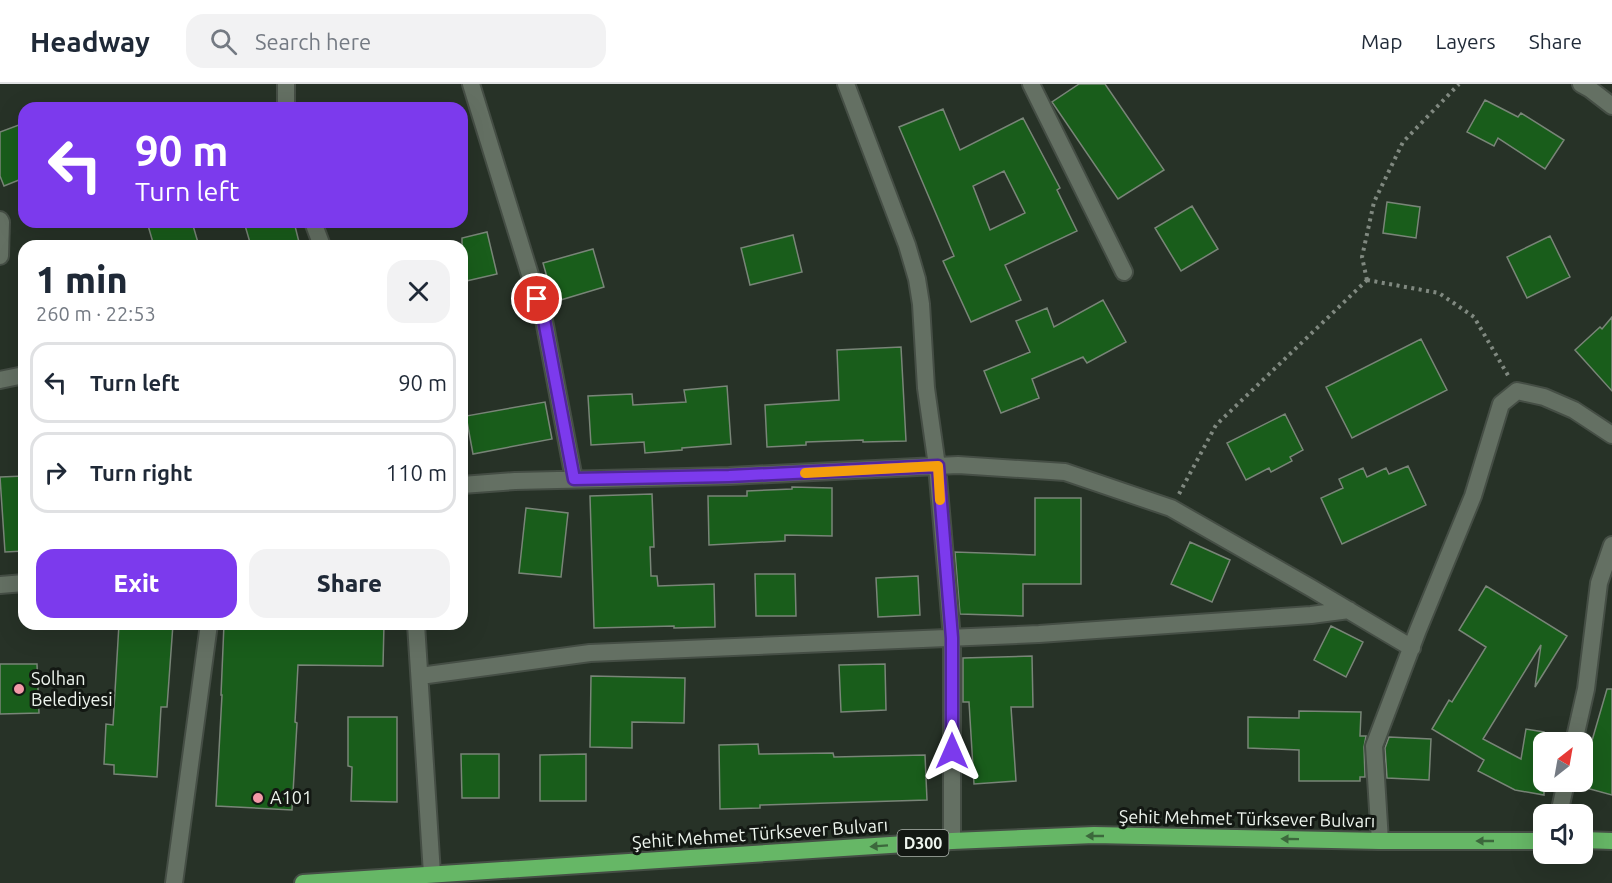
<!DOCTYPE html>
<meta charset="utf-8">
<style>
body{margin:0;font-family:Ubuntu,sans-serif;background:#f2f2f3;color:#1f2937;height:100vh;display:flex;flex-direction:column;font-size:22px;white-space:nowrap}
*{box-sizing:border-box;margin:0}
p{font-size:20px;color:#747a83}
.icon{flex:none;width:33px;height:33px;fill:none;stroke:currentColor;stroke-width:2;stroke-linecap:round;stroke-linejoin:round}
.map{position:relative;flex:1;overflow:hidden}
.details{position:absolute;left:18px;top:156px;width:450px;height:390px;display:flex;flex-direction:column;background:#fff;border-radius:18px;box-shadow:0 6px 24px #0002}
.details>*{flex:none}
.hud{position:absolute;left:18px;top:18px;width:450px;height:126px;border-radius:18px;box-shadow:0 6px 24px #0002;background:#7c3aed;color:#fff;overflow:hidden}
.needle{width:39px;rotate:31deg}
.buttons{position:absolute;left:1533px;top:648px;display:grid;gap:12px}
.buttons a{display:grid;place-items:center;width:60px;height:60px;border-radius:12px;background:#fff;box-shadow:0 6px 24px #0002;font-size:30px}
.pin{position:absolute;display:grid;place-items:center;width:51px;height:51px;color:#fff;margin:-26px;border:3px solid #fff;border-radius:50%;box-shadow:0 2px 6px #0007}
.me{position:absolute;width:66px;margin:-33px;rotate:0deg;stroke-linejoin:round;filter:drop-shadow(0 0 4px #0008)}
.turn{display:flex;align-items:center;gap:21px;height:126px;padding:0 18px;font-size:27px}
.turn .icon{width:78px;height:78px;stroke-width:2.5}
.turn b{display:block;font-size:42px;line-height:51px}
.round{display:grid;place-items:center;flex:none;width:63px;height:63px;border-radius:18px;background:#f2f2f3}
.head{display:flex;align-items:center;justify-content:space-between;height:102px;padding:0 18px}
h1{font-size:36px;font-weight:800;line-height:45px}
.cta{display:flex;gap:12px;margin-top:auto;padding:12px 18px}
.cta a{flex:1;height:69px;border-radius:18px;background:#7c3aed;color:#fff;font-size:24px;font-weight:800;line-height:69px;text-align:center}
.cta a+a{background:#f2f2f3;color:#1f2937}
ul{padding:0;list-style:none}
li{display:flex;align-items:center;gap:18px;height:81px;margin:0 12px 9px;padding:0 6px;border:3px solid #e0e1e3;border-radius:18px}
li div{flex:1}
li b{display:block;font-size:22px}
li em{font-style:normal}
header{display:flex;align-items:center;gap:36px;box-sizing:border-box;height:84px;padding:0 30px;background:#fff;border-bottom:2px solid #e0e1e3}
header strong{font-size:28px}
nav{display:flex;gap:33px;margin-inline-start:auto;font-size:21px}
.search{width:420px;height:54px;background:#f2f2f3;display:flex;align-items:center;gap:15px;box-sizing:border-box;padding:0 21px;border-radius:18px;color:#747a83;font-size:22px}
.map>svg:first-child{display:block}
.building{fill:#195d1b;stroke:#798578;stroke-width:1.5;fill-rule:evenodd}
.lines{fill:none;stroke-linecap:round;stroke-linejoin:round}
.minor-casing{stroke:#454e45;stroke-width:20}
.tertiary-casing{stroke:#454e45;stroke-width:20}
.trunk-casing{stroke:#454e45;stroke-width:20}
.path{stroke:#808980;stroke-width:4;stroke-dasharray:3 4.5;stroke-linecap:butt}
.minor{stroke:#647063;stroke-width:16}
.tertiary{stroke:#647063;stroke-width:16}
.trunk{stroke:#66b766;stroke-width:16}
.oneway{fill:#3c683c}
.route-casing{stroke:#51269a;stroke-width:15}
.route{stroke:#7c3aed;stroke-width:10}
.slow{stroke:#f59e0b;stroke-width:10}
.poi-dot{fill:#f39aa8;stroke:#131813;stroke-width:2}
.labels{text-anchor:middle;stroke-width:6;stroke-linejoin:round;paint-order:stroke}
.shield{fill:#131813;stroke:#acb3ac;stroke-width:1.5}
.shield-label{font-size:16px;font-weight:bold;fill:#eef5ee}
.poi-label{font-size:18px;fill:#eef5ee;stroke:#131813;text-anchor:start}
.street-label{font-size:18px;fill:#eef5ee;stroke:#131813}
</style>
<header>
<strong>Headway</strong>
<div class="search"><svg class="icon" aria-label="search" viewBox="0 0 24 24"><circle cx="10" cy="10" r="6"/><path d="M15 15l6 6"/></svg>Search here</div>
<nav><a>Map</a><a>Layers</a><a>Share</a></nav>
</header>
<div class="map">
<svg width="1612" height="799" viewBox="0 0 1612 799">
<rect width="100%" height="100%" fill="#273227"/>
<path class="building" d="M 1079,0 L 1105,0 L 1164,86 L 1118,115 L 1052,18 Z
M 1485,16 L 1518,33 L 1521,29 L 1564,56 L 1545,85 L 1498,54 L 1494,62 L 1467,48 Z
M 943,25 L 960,66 L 1023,34 L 1060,104 L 1057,106 L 1077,147 L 1005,181 L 1021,216 L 971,238 L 943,177 L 954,172 L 899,43 ZM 1004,87 L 1025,129 L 990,146 L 973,102 Z
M 24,39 L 24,94 L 4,102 L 0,92 L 0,48 Z
M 1387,118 L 1420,123 L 1416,154 L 1383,149 Z
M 1192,122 L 1218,165 L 1181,187 L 1155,144 Z
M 147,138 L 192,138 L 199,162 L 154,162 Z
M 244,138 L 294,138 L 300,162 L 251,162 Z
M 487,148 L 497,190 L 462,198 L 462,154 Z
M 793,151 L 802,188 L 750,201 L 741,164 Z
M 1550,152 L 1570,193 L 1527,214 L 1507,173 Z
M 593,165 L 604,203 L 554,218 L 543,179 Z
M 1103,216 L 1126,258 L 1087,279 L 1083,273 L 1032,295 L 1039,314 L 1001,329 L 984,287 L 1030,268 L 1016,237 L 1047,224 L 1054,243 Z
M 1612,233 L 1612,307 L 1575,266 L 1600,243 L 1602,245 Z
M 1421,255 L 1447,306 L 1352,354 L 1326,303 Z
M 901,263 L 906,357 L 863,358 L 863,356 L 806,358 L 806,361 L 767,363 L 765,321 L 839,316 L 837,266 Z
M 727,302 L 731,360 L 682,364 L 682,366 L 645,369 L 644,358 L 591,361 L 588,312 L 632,310 L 633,321 L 686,318 L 684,306 Z
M 545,318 L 552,355 L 473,370 L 466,332 Z
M 1285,330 L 1303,366 L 1290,373 L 1292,377 L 1271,388 L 1269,384 L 1246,396 L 1227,359 Z
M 1408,382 L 1426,421 L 1342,460 L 1321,414 L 1343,404 L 1339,395 L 1363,384 L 1367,393 L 1386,384 L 1389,390 Z
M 24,392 L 24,467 L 5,468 L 0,393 Z
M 792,403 L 832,404 L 832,452 L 785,451 L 785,457 L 709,461 L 708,412 L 747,412 L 747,407 L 792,405 Z
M 652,410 L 654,463 L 650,463 L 651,492 L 657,492 L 658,502 L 714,500 L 715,543 L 674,544 L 674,542 L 594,544 L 590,412 Z
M 1035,414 L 1081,414 L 1081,500 L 1023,500 L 1023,532 L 960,530 L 955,468 L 1035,471 Z
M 526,424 L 568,429 L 561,493 L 519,489 Z
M 1190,458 L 1230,476 L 1212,518 L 1171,500 Z
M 755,490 L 795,490 L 796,532 L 756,532 Z
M 918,492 L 920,531 L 878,533 L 876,494 Z
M 1486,502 L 1567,552 L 1535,603 L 1541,561 L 1483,655 L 1521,675 L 1526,645 L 1544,648 L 1544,711 L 1515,706 L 1478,687 L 1484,676 L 1432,645 L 1449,616 L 1452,618 L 1486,563 L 1459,546 Z
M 119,540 L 173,540 L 167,623 L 161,623 L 157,693 L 114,690 L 114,681 L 104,680 L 106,640 L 113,641 Z
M 224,540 L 384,540 L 383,582 L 298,581 L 295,638 L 297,639 L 292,726 L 216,722 L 222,611 L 221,611 Z
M 1331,542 L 1363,558 L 1346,593 L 1314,576 Z
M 1032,572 L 1033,623 L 1011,623 L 1016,697 L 974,700 L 969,618 L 963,618 L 963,574 Z
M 0,580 L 37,580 L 39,629 L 0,630 Z
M 885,580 L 886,626 L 841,628 L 839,581 Z
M 591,592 L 685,594 L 684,639 L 632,638 L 632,664 L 590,663 Z
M 1607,605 L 1612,605 L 1612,711 L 1579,702 L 1581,698 L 1582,698 L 1582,691 Z
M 1299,627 L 1361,628 L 1360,652 L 1366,652 L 1364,663 L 1365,693 L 1360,693 L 1360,697 L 1299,697 L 1299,666 L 1248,664 L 1248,633 L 1299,634 Z
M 348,633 L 397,633 L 397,718 L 351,717 L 352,683 L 348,682 Z
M 1389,653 L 1431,655 L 1429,696 L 1387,694 L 1385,664 Z
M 758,660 L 759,670 L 833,669 L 834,673 L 925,671 L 927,716 L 760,721 L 760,724 L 720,725 L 719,661 Z
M 461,670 L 499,670 L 499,714 L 462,714 Z
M 586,670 L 586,717 L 540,717 L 540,671 Z"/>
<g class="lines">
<g class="minor-casing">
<path id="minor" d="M 286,0 L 286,24
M 471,0 L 544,236 L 574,395
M 846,0 L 907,161 L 917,195 L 921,220 L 926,304 L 937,382 L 952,554 L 952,757
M 1031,0 L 1124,188
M 0,136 L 1,138 L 0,172
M 313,138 L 322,162
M 0,296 L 24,291
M 462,401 L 515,397 L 729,392 L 958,381 L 1065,388 L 1171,424 L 1311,504 L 1412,564
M 0,501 L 24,499
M 416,540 L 432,790
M 420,592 L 590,569 L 1039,550 L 1311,531 L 1349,526
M 1574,658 L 1586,605 L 1599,499 L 1612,461
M 1559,730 L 1566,698
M 1380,757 L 1374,662 L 1418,546 L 1473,412 L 1501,320 L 1517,307 L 1544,313 L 1574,326 L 1612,351
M 174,799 L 209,540"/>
</g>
<g class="tertiary-casing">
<path id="tertiary" d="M 1581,0 L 1590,5 L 1612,22"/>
</g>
<g class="trunk-casing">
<path id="trunk" d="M 1582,756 L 1612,757
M 303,799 L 952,757 L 1094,751 L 1380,757 L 1544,757"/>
</g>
<path class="path" d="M 1367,196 L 1362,173 L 1374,118 L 1403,58 L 1459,0
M 1367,196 L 1439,209 L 1474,233 L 1509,293
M 1179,410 L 1216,341 L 1367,196"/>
<use href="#minor" class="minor"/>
<use href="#tertiary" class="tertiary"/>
<use href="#trunk" class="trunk"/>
</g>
<defs><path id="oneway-solid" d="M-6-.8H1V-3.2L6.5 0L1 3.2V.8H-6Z" transform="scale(1.5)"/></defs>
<g class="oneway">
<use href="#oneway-solid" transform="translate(1095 752) rotate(180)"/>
<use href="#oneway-solid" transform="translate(1290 755) rotate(-179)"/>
<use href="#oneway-solid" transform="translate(1485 757) rotate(180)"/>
<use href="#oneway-solid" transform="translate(879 762) rotate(176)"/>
</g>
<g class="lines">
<g class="route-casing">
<path id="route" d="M 537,215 L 544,236 L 574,395 L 729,392 L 938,382 L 952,554 L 952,667"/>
</g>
<use href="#route" class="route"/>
<path class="slow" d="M 805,389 L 938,382 L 940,416"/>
</g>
<g class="poi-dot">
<circle cx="19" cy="605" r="6"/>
<circle cx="258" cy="714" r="6"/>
</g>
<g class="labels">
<rect class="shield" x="897.5" y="746" width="51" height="26" rx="4.5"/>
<g class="shield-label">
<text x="923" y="765">D300</text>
</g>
<g class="poi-label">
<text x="31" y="601">Solhan<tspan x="31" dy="21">Belediyesi</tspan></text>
<text x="270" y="720">A101</text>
</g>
<g class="street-label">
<text transform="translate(1247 735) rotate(1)" y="6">Şehit Mehmet Türksever Bulvarı</text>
<text transform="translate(760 750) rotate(-4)" y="6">Şehit Mehmet Türksever Bulvarı</text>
</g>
</g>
</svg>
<div class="buttons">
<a><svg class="needle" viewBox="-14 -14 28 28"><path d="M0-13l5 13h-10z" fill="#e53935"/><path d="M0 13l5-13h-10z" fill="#747a83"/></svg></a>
<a><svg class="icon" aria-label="sound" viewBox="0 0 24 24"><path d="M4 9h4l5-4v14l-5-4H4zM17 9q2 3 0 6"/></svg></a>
</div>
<div class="pin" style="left:537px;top:215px;background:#d93025"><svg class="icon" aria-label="arrive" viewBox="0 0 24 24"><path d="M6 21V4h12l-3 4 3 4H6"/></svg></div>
<svg class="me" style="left:952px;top:667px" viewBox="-20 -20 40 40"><path d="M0-17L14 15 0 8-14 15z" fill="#7c3aed" stroke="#fff" stroke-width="4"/></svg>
<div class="hud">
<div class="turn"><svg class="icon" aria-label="left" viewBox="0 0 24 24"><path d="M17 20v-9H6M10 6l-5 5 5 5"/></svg><div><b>90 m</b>Turn left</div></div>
</div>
<section class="details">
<div class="head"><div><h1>1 min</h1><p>260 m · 22:53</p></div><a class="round"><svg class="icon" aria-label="close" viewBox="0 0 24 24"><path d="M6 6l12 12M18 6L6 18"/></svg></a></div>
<ul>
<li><svg class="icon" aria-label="left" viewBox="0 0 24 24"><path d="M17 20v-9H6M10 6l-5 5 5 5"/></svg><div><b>Turn left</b></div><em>90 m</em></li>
<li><svg class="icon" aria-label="right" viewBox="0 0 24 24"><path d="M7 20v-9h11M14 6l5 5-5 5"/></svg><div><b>Turn right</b></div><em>110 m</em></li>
</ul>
<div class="cta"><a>Exit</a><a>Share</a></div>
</section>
</div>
